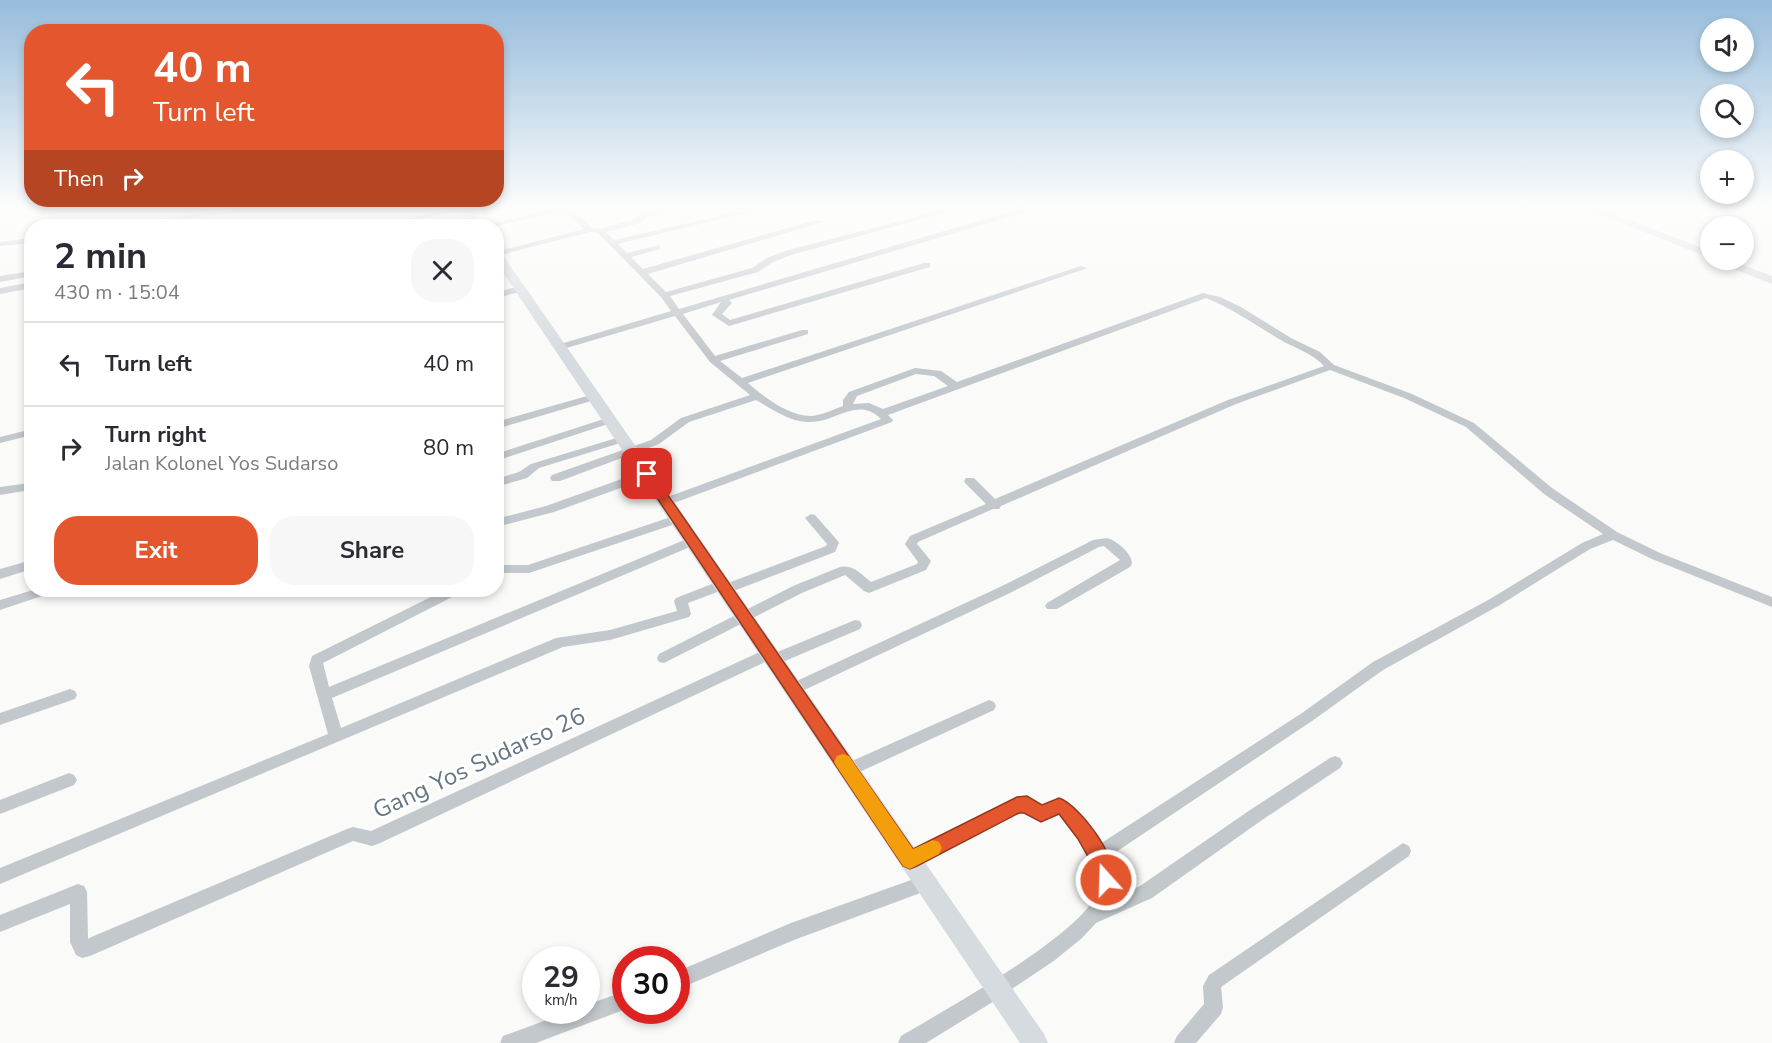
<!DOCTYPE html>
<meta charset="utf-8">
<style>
body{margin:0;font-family:"Nunito Sans",sans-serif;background:#f7f7f7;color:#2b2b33;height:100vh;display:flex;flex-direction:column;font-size:22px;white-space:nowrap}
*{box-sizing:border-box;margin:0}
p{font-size:20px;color:#7c7c81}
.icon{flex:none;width:33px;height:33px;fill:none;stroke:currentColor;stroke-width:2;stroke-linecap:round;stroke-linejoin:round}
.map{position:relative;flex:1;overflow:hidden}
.panel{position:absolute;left:24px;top:219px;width:480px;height:378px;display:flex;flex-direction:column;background:#fff;border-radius:24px;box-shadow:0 3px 9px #0003}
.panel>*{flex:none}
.hud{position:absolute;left:24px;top:24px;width:480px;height:183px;border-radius:24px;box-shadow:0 3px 9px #0003;background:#e4572e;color:#fff;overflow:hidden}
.tools{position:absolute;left:1700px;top:18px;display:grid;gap:12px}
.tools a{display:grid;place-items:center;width:54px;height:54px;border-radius:50%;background:#fff;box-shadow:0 3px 9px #0003;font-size:30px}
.speed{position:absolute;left:522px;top:946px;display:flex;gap:12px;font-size:30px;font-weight:700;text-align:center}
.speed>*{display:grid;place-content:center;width:78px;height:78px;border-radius:50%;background:#fff;box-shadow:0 3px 9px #0003;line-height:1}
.speed small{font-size:15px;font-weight:400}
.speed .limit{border:9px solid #d22;background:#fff;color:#111}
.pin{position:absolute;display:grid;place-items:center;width:51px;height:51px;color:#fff;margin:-26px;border-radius:12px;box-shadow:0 3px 9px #0006}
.me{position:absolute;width:66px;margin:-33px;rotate:340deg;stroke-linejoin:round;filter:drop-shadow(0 0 4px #0008)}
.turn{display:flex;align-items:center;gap:21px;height:126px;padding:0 30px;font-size:27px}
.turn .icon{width:78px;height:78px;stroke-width:2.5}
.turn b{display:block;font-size:42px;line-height:51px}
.then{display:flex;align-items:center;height:57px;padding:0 30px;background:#0003;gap:12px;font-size:22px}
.round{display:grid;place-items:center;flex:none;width:63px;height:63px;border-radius:24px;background:#f7f7f7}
.summary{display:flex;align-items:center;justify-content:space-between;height:102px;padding:0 30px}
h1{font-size:36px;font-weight:700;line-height:45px}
.primary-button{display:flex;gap:12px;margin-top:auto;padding:12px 30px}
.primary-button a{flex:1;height:69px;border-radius:24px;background:#e4572e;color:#fff;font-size:24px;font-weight:700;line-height:69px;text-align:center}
.primary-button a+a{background:#f7f7f7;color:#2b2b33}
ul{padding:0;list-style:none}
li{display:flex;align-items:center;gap:18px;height:84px;padding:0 30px;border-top:2px solid #e1e1e2}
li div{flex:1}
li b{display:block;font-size:22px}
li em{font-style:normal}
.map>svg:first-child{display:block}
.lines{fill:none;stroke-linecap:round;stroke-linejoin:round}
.street{fill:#c3c8cc;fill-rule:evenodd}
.secondary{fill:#d6dbdf;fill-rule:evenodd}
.route{fill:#e4572e;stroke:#94391e;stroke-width:1.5}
.slow{fill:#f59e0b}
.labels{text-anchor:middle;stroke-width:6;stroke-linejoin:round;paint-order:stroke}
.near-street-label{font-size:24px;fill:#657683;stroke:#fff}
</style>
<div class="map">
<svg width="1772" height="1043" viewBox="0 0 1772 1043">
<rect width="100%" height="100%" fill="#fafaf8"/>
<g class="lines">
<path class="street" d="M 240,208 L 258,208 L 254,210 L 136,226 L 118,226 L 122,224 Z
M 456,208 L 469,208 L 397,224 L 393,222 Z
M 558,208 L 572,209 L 592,228 L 600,229 L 635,219 L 641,213 L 663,208 L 674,208 L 647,217 L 641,223 L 606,232 L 614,240 L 754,208 L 766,208 L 618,244 L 627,253 L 660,245 L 660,249 L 631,257 L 643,269 L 816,220 L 823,222 L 648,274 L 666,292 L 752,268 L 767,258 L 785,251 L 950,208 L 961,208 L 791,255 L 773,262 L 758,272 L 670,296 L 679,309 L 1022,208 L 1033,208 L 1032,210 L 729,300 L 732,303 L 722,314 L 730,320 L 924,263 L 930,263 L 930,267 L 729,326 L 712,315 L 721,302 L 683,314 L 715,356 L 802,330 L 808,330 L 808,334 L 720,361 L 742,378 L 1081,266 L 1088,268 L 748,383 C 764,397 788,416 811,416 C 822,415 832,410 843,406 L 843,400 L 849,392 L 915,368 L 941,371 L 957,382 L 1203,293 L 1220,297 L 1241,307 L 1291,338 L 1320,352 L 1334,365 L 1412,394 L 1474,423 L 1552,488 L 1617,532 L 1660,553 L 1772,597 L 1772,607 L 1652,559 L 1613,540 L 1590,549 L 1500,605 L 1383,670 L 1312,721 L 1107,858 L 1115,882 L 1112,899 L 1140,886 L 1250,810 L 1330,758 L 1335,756 L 1340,758 L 1343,763 L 1340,768 L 1262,820 L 1152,898 L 1096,923 L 1082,938 L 1055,960 L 991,1003 L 926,1043 L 898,1043 L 901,1036 C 943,1011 1081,935 1097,893 C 1105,871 1075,826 1059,813 L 1041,821 L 1025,811 L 1019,812 L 910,868 L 904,865 L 902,860 L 904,855 L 1011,800 L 1027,797 L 1042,806 L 1059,798 C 1080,806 1090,826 1100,844 L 1302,713 L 1373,662 L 1490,599 L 1582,543 L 1603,534 L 1544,494 L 1466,427 L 1404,398 L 1330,370 L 1236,404 L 1001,506 L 999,509 L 993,509 L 918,542 L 917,544 L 931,561 L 926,570 L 869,593 L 864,591 L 845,575 L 802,593 L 664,663 L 659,662 L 657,658 L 659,654 L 793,586 L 840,567 C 853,564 861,574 871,582 L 917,564 L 918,562 L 905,544 L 910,536 L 986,504 L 966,484 L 964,481 L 966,478 L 974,478 L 995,499 L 1228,400 L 1324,366 C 1313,354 1298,349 1284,342 C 1258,327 1234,309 1206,298 L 888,415 L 893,420 L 892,422 L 666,506 L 660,502 L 662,499 L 881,419 C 857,395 835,424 807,422 C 788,421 772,409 756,400 L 689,422 L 659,444 L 560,481 L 552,481 L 550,478 L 552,475 L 651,440 L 681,418 L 750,395 L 710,362 L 675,316 L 563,349 L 557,349 L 557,345 L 671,311 L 661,297 L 598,233 L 590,232 L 496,256 L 496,252 L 584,229 L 567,213 L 558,212 L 495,226 L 482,226 ZM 916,374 L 934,376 L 948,386 L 883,409 L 869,403 L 853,404 L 857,396 Z
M 472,216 L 475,216 L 475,220 L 444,226 L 431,226 Z
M 32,238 L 32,243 L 0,246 L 0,242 Z
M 509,268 L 513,271 L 512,273 L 496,276 L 496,271 Z
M 32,271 L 32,276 L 0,282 L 0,276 Z
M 32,282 L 32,288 L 0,294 L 0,288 Z
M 521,286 L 525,289 L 524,291 L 496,298 L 496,292 Z
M 594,394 L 598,395 L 599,397 L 598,399 L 496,429 L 496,422 Z
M 610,417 L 614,418 L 615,420 L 614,422 L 496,461 L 496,454 Z
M 32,429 L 32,435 L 0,443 L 0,437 Z
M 623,436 L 628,439 L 627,441 L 539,468 L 527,478 L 496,487 L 496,479 L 519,472 L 531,464 Z
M 647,470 L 651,471 L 653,474 L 651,477 L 554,512 L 496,527 L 496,519 L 546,506 Z
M 29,483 L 32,484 L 32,507 L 26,503 L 24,491 L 0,495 L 0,487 Z
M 811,514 L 815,515 L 837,540 L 839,543 L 835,552 L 731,592 L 726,594 L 720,591 L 688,603 L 691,614 L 689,617 L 610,640 L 563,647 L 0,884 L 0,868 L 328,734 L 309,666 L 312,656 L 445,590 L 461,590 L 460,593 L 323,663 L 329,687 L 689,538 L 693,537 L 699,541 L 697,544 L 332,698 L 341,728 L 556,638 L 610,630 L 677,611 L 674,601 L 676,598 L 722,580 L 728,583 L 826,546 L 827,544 L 805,518 Z
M 677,515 L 683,519 L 681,522 L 529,573 L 496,573 L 496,565 L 528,565 Z
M 1107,538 C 1117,541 1132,553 1132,564 L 1130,567 L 1057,609 L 1047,609 L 1045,606 L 1047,603 L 1120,560 L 1104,546 L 1099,547 L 1010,593 L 798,693 L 793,695 L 788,693 L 786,689 L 788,685 L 1000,587 L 1093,540 Z
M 32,560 L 32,569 L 0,579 L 0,569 Z
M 33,590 L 52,590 L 51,593 L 0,610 L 0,600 Z
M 855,620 L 860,621 L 862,625 L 860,629 L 778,664 L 773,665 L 767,661 L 378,844 L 372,846 L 353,841 L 90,956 L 82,958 L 76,955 L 70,942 L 70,904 L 0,932 L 0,915 L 78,884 L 84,886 L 87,892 L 88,939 L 89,938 L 347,829 L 353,827 L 371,831 L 764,650 L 769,649 L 775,653 Z
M 70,689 L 75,691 L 77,695 L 75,699 L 0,725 L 0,713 Z
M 989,700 L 994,702 L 996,706 L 994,710 L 853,775 L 848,777 L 843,775 L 840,770 L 843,765 Z
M 69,773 L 74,775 L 77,780 L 74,785 L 0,814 L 0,800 Z
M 1403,843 L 1409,846 L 1411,851 L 1409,856 L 1221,987 L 1223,1007 L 1221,1014 L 1196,1043 L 1174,1043 L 1177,1036 L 1204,1004 L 1203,986 L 1209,975 Z
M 925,875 L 931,877 L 933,883 L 931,889 L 794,940 L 676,990 L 676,972 L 791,923 Z
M 626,991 L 626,1009 L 536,1043 L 500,1043 L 503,1036 L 571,1011 L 586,1011 L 586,1005 Z"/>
<path class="secondary" d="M 460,208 L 470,208 L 483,226 L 473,226 Z
M 1583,208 L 1597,208 L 1710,251 L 1710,258 Z
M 496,250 L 500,251 L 1044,1034 L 1048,1043 L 1020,1043 L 496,262 Z
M 1715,260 L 1729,260 L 1772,276 L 1772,284 L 1716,262 Z"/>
</g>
<linearGradient id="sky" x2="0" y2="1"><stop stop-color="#96bcdc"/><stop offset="0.59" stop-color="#fdfdfc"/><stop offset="1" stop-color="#fdfdfc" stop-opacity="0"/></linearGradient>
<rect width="1772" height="354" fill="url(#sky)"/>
<path class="route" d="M 647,470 L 652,472 L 913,849 L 1017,797 L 1027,796 L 1042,805 L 1059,798 C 1080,805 1123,863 1113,886 L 1106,889 L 1099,886 L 1092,864 L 1078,839 L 1059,814 L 1041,822 L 1024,813 L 1019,813 L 917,866 L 910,869 L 903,866 L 641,474 Z"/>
<path class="slow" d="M 843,754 L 849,756 L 913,849 L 933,840 L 939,842 L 942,848 L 939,854 L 910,869 L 903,866 L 837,767 L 834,762 L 837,756 Z"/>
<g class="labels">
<g class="near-street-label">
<text transform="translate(479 763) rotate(-25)" y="8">Gang Yos Sudarso 26</text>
</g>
</g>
</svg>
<div class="tools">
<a><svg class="icon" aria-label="sound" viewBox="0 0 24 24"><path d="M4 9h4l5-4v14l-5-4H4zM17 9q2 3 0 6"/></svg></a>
<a><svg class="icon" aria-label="search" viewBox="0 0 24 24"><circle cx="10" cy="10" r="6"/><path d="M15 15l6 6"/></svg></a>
<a>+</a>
<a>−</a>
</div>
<div class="speed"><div>29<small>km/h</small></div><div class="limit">30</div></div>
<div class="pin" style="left:647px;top:474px;background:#d93025"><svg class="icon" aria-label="arrive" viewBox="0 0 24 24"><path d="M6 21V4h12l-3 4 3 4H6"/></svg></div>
<svg class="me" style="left:1106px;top:880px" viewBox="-20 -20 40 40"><circle r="17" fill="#e4572e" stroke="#fff" stroke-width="3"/><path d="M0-11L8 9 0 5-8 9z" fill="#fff"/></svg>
<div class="hud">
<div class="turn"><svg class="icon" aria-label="left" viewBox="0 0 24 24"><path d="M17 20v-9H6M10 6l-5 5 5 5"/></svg><div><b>40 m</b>Turn left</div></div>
<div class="then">Then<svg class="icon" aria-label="right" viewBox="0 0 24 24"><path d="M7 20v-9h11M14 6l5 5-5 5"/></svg></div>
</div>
<section class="panel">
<div class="summary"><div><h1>2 min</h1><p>430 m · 15:04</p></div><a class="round"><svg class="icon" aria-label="close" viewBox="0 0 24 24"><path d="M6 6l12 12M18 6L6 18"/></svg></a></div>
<ul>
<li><svg class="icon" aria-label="left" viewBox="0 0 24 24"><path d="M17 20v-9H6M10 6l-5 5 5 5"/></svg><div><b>Turn left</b></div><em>40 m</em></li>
<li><svg class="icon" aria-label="right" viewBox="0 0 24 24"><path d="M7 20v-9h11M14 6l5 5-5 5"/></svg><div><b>Turn right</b><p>Jalan Kolonel Yos Sudarso</p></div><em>80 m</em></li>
</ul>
<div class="primary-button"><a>Exit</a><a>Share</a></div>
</section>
</div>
